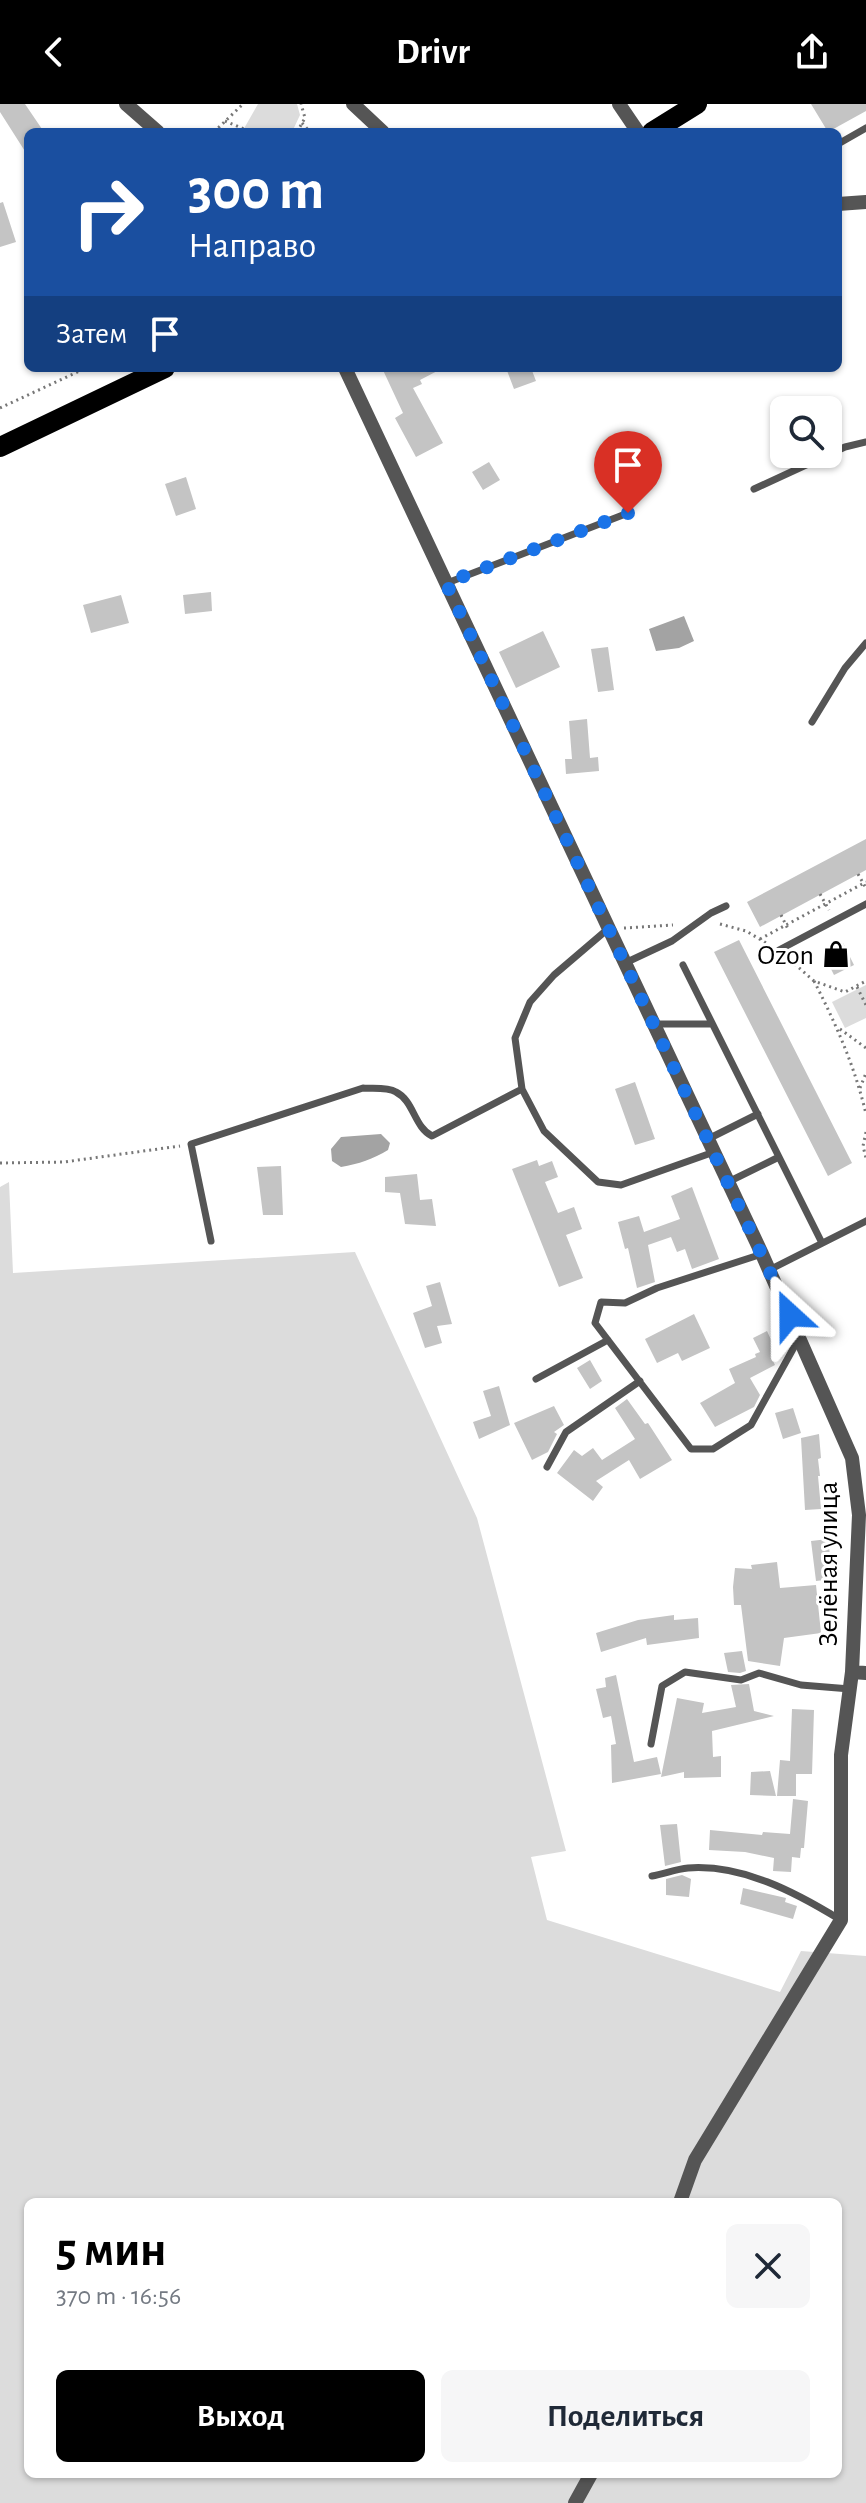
<!DOCTYPE html>
<html lang="ru">
<meta charset="utf-8">
<style>
body{margin:0;font-family:"Alegreya Sans",sans-serif;background:#f6f6f7;color:#1f2937;height:100vh;display:flex;flex-direction:column;font-size:30px;white-space:nowrap}
*{box-sizing:border-box;margin:0}
p{font-size:26px;color:#747a83}
.icon{flex:none;width:44px;height:44px;fill:none;stroke:currentColor;stroke-width:2;stroke-linecap:round;stroke-linejoin:round}
.map{position:relative;flex:1;overflow:hidden}
.sheet{position:absolute;left:24px;top:2094px;width:818px;height:280px;display:flex;flex-direction:column;background:#fff;border-radius:12px;box-shadow:0 2px 6px #0004}
.sheet>*{flex:none}
.guide{position:absolute;left:24px;top:24px;width:818px;height:244px;border-radius:12px;box-shadow:0 2px 6px #0004;background:#1a4fa0;color:#fff;overflow:hidden}
.fabs{position:absolute;left:770px;top:292px;display:grid;gap:16px}
.fabs a{display:grid;place-items:center;width:72px;height:72px;border-radius:12px;background:#fff;box-shadow:0 2px 6px #0004;font-size:40px}
.pin{position:absolute;display:grid;place-items:center;width:68px;height:68px;color:#fff;margin:-82px -34px;border-radius:50% 50% 50% 0;rotate:-45deg;box-shadow:0 0 8px #0007}
.pin .icon{rotate:45deg}
.me{position:absolute;width:88px;margin:-44px;rotate:336deg;stroke-linejoin:round;filter:drop-shadow(0 0 6px #0008)}
.turn{display:flex;align-items:center;gap:28px;height:168px;padding:0 32px;font-size:36px}
.turn .icon{width:104px;height:104px;stroke-width:2.5}
.turn b{display:block;font-size:56px;line-height:68px}
.then{display:flex;align-items:center;height:76px;padding:0 32px;background:#0003;gap:16px;font-size:30px}
.round{display:grid;place-items:center;flex:none;width:84px;height:84px;border-radius:12px;background:#f6f6f7}
.overview{display:flex;align-items:center;justify-content:space-between;height:136px;padding:0 32px}
h1{font-size:48px;font-weight:600;line-height:60px;color:#000}
.primary-button{display:flex;gap:16px;margin-top:auto;padding:16px 32px}
.primary-button a{flex:1;height:92px;border-radius:12px;background:#000;color:#fff;font-size:32px;font-weight:600;line-height:92px;text-align:center}
.primary-button a+a{background:#f6f6f7;color:#1f2937}
header{display:flex;justify-content:space-between;align-items:center;height:104px;padding:0 32px;background:#000;color:#fff;font-size:36px;font-weight:600}
.map>svg:first-child{display:block}
.green{fill:#dcdcdc;fill-rule:evenodd}
.water{fill:#a3a3a3}
.building{fill:#c4c4c4}
.lines{fill:none;stroke-linecap:round;stroke-linejoin:round}
.path{stroke:#777;stroke-width:3;stroke-dasharray:2 4;stroke-linecap:butt}
.lane{stroke:#555;stroke-width:7}
.street{stroke:#555;stroke-width:14}
.primary{stroke:#000;stroke-width:20}
.route{stroke:#1a73e8;stroke-width:14;stroke-dasharray:0 25.2}
.labels{text-anchor:middle;stroke-width:6;stroke-linejoin:round;paint-order:stroke}
.poi-label{font-size:28px;fill:#000;stroke:#fff;text-anchor:end}
.street-label{font-size:28px;fill:#000;stroke:#fff}
</style>
<header><svg class="icon" aria-label="back" viewBox="0 0 24 24"><path d="M15 5l-7 7 7 7"/></svg>Drivr<svg class="icon" aria-label="share" viewBox="0 0 24 24"><path d="M12 15V3M7 8l5-5 5 5M5 13v7h14v-7"/></svg></header>
<div class="map">
<svg width="866" height="2399" viewBox="0 0 866 2399">
<rect width="100%" height="100%" fill="#fff"/>
<path class="green" d="M 258,0 L 297,0 L 300,11 L 292,28 L 242,28 Z
M 866,881 L 866,914 L 845,924 L 832,898 Z
M 9,1078 L 13,1169 L 355,1148 L 477,1414 L 566,1747 L 531,1753 L 547,1816 L 780,1888 L 801,1847 L 866,1852 L 866,2399 L 0,2399 L 0,1083 ZM 28,2098 L 838,2098 L 838,2370 L 28,2370 Z"/>
<path class="water" d="M 684,512 L 694,537 L 679,544 L 656,547 L 649,525 Z
M 381,1030 L 390,1039 L 388,1046 C 373,1055 359,1060 341,1063 L 332,1057 L 331,1045 L 341,1033 Z"/>
<path class="building" d="M 0,0 L 25,0 L 44,28 L 28,28 L 28,52 L 0,8 Z
M 811,0 L 866,0 L 866,7 L 828,28 Z
M 3,98 L 16,138 L 0,143 L 0,99 Z
M 382,264 L 443,264 L 420,276 L 422,280 L 413,284 L 443,339 L 416,353 L 395,314 L 403,309 Z
M 506,264 L 531,264 L 536,277 L 514,285 Z
M 489,358 L 500,376 L 483,386 L 472,368 Z
M 186,373 L 196,405 L 176,412 L 165,380 Z
M 211,488 L 212,507 L 185,510 L 183,491 Z
M 121,491 L 129,519 L 91,529 L 83,501 Z
M 543,527 L 560,563 L 516,584 L 499,548 Z
M 608,543 L 614,586 L 598,588 L 591,545 Z
M 587,615 L 590,654 L 598,653 L 599,667 L 566,670 L 565,655 L 572,655 L 569,617 Z
M 866,735 L 866,766 L 760,823 L 747,798 Z
M 739,836 L 852,1059 L 828,1072 L 714,848 Z
M 843,839 L 854,861 L 834,871 L 823,849 Z
M 635,978 L 655,1035 L 635,1041 L 615,985 Z
M 537,1056 L 539,1062 L 552,1057 L 558,1073 L 545,1078 L 558,1109 L 574,1103 L 582,1125 L 566,1131 L 583,1174 L 559,1183 L 512,1065 Z
M 281,1062 L 283,1111 L 263,1111 L 257,1063 Z
M 417,1070 L 420,1096 L 432,1095 L 436,1122 L 405,1120 L 400,1089 L 385,1088 L 385,1073 Z
M 692,1083 L 719,1155 L 692,1165 L 685,1145 L 677,1148 L 671,1133 L 648,1141 L 655,1178 L 637,1184 L 628,1144 L 625,1145 L 618,1118 L 639,1112 L 644,1128 L 680,1115 L 671,1092 Z
M 440,1178 L 452,1220 L 437,1222 L 442,1239 L 425,1244 L 413,1209 L 432,1202 L 426,1182 Z
M 694,1210 L 710,1244 L 682,1257 L 678,1249 L 657,1259 L 645,1235 Z
M 767,1227 L 772,1238 L 777,1236 L 784,1248 L 773,1257 L 775,1261 L 750,1274 L 760,1291 L 754,1303 L 715,1323 L 700,1299 L 735,1279 L 729,1265 L 756,1253 L 755,1250 L 760,1248 L 753,1234 Z
M 590,1256 L 602,1277 L 590,1285 L 577,1264 Z
M 499,1282 L 510,1321 L 479,1335 L 473,1318 L 491,1312 L 483,1287 Z
M 627,1295 L 645,1320 L 648,1319 L 672,1356 L 640,1375 L 629,1356 L 596,1377 L 603,1383 L 593,1397 L 557,1369 L 574,1346 L 582,1352 L 593,1344 L 602,1356 L 635,1335 L 615,1304 Z
M 554,1302 L 564,1321 L 554,1328 L 557,1330 L 548,1348 L 532,1356 L 514,1319 Z
M 793,1304 L 801,1329 L 783,1335 L 775,1309 Z
M 819,1330 L 821,1354 L 818,1355 L 820,1372 L 818,1372 L 821,1405 L 805,1406 L 801,1334 Z
M 828,1435 L 833,1475 L 816,1477 L 811,1437 Z
M 777,1458 L 780,1484 L 816,1481 L 821,1529 L 784,1534 L 780,1562 L 748,1557 L 741,1501 L 734,1501 L 733,1483 L 735,1464 L 752,1465 L 751,1461 Z
M 674,1511 L 674,1516 L 698,1514 L 699,1534 L 647,1541 L 646,1534 L 601,1548 L 596,1529 L 638,1516 Z
M 742,1547 L 746,1567 L 740,1569 L 728,1568 L 724,1549 Z
M 616,1571 L 634,1658 L 657,1653 L 661,1670 L 612,1679 L 611,1641 L 616,1640 L 611,1612 L 603,1614 L 596,1585 L 606,1583 L 605,1574 Z
M 749,1580 L 754,1607 L 774,1612 L 712,1627 L 713,1653 L 721,1652 L 721,1673 L 684,1674 L 684,1668 L 661,1673 L 677,1594 L 704,1599 L 702,1609 L 736,1603 L 731,1581 Z
M 792,1605 L 814,1606 L 812,1670 L 796,1670 L 796,1692 L 777,1692 L 780,1656 L 790,1657 Z
M 770,1667 L 776,1692 L 750,1691 L 751,1668 Z
M 793,1695 L 808,1697 L 804,1744 L 801,1744 L 800,1754 L 792,1753 L 791,1768 L 773,1767 L 774,1754 L 745,1748 L 709,1746 L 710,1726 L 762,1731 L 763,1728 L 790,1730 Z
M 677,1720 L 681,1758 L 665,1762 L 660,1721 Z
M 682,1771 L 691,1775 L 689,1793 L 666,1791 L 666,1775 Z
M 743,1784 L 786,1794 L 785,1798 L 797,1802 L 793,1815 L 740,1800 Z"/>
<g class="lines">
<path class="path" d="M 225,17 L 244,25
M 302,19 L 310,28
M 214,28 L 243,0
M 297,28 L 305,14 L 301,0
M 0,304 L 86,264
M 858,770 L 866,784
M 820,790 L 829,806
M 781,811 L 789,827
M 720,820 L 746,827 L 768,840
M 624,824 L 673,821
M 760,835 L 866,778
M 790,856 L 814,877 L 845,888 L 866,877
M 814,877 C 836,920 855,963 866,1010
M 857,883 L 866,901
M 840,925 L 866,944
M 860,984 L 866,969
M 866,1028 L 863,1042 L 866,1054
M 0,1059 L 64,1058 L 180,1042"/>
<path class="lane" d="M 838,40 L 866,24
M 754,385 L 845,343 L 866,338
M 447,479 L 628,409
M 812,618 L 845,564 L 866,539
M 609,824 L 554,871 L 530,898 L 515,934 L 522,985 L 544,1027 L 598,1078 L 621,1081 L 714,1048
M 779,846 L 866,800
M 625,859 L 672,837 L 711,809 L 726,802
M 683,861 L 822,1139
M 655,920 L 712,920
M 708,1035 L 758,1010
M 728,1078 L 779,1053
M 211,1137 L 191,1040 L 363,984 C 373,985 387,983 396,988 C 414,997 414,1023 432,1032 L 522,985
M 762,1150 L 657,1184 L 625,1199 L 601,1198 L 595,1219 L 691,1345 L 713,1345 L 751,1321 L 798,1236
M 769,1166 L 866,1117
M 536,1275 L 608,1236
M 547,1363 L 566,1328 L 640,1277
M 651,1640 L 662,1582 L 685,1568 L 741,1576 L 759,1569 L 801,1581 L 850,1585
M 652,1772 C 664,1770 676,1765 688,1764 C 742,1760 795,1788 839,1815"/>
<path class="street" d="M 126,0 L 158,28
M 353,0 L 383,28
M 619,0 L 638,28
M 838,100 L 866,98
M 345,264 L 762,1150 L 852,1354 L 859,1411 L 852,1568 L 866,1569
M 680,2098 L 695,2056 L 841,1816 L 841,1651 L 852,1568
M 575,2399 L 591,2370"/>
<path class="primary" d="M 652,28 L 697,0
M 0,343 L 165,264"/>
</g>
<g class="lines">
<path class="route" d="M 628,409 L 446,479 L 790,1211"/>
</g>
<defs>
<g id="shop-bare" transform="scale(2.16)"><path d="M-5-2.5h2.3a2.7 3.5 0 0 1 5.4 0H5L5.5 6h-11ZM-1.5-2.5h3a1.5 2.3 0 0 0-3 0Z" fill="#000" stroke="#fff" stroke-width="2.5" paint-order="stroke"/></g>
</defs>
<g fill-rule="evenodd">
<use href="#shop-bare" x="836" y="850"/>
</g>
<g class="labels">
<g class="poi-label">
<text x="814" y="860">Ozon</text>
</g>
<g class="street-label">
<text transform="translate(827 1460) rotate(-90)" y="10">Зелёная улица</text>
</g>
</g>
</svg>
<div class="fabs">
<a><svg class="icon" aria-label="search" viewBox="0 0 24 24"><circle cx="10" cy="10" r="6"/><path d="M15 15l6 6"/></svg></a>
</div>
<div class="pin" style="left:628px;top:409px;background:#d93025"><svg class="icon" aria-label="arrive" viewBox="0 0 24 24"><path d="M6 21V4h12l-3 4 3 4H6"/></svg></div>
<svg class="me" style="left:790px;top:1211px" viewBox="-20 -20 40 40"><path d="M0-17L14 15 0 8-14 15z" fill="#1a73e8" stroke="#fff" stroke-width="4"/></svg>
<div class="guide">
<div class="turn"><svg class="icon" aria-label="right" viewBox="0 0 24 24"><path d="M7 20v-9h11M14 6l5 5-5 5"/></svg><div><b>300 m</b>Направо</div></div>
<div class="then">Затем<svg class="icon" aria-label="arrive" viewBox="0 0 24 24"><path d="M6 21V4h12l-3 4 3 4H6"/></svg></div>
</div>
<section class="sheet">
<div class="overview"><div><h1>5 мин</h1><p>370 m · 16:56</p></div><a class="round"><svg class="icon" aria-label="close" viewBox="0 0 24 24"><path d="M6 6l12 12M18 6L6 18"/></svg></a></div>
<div class="primary-button"><a>Выход</a><a>Поделиться</a></div>
</section>
</div>
